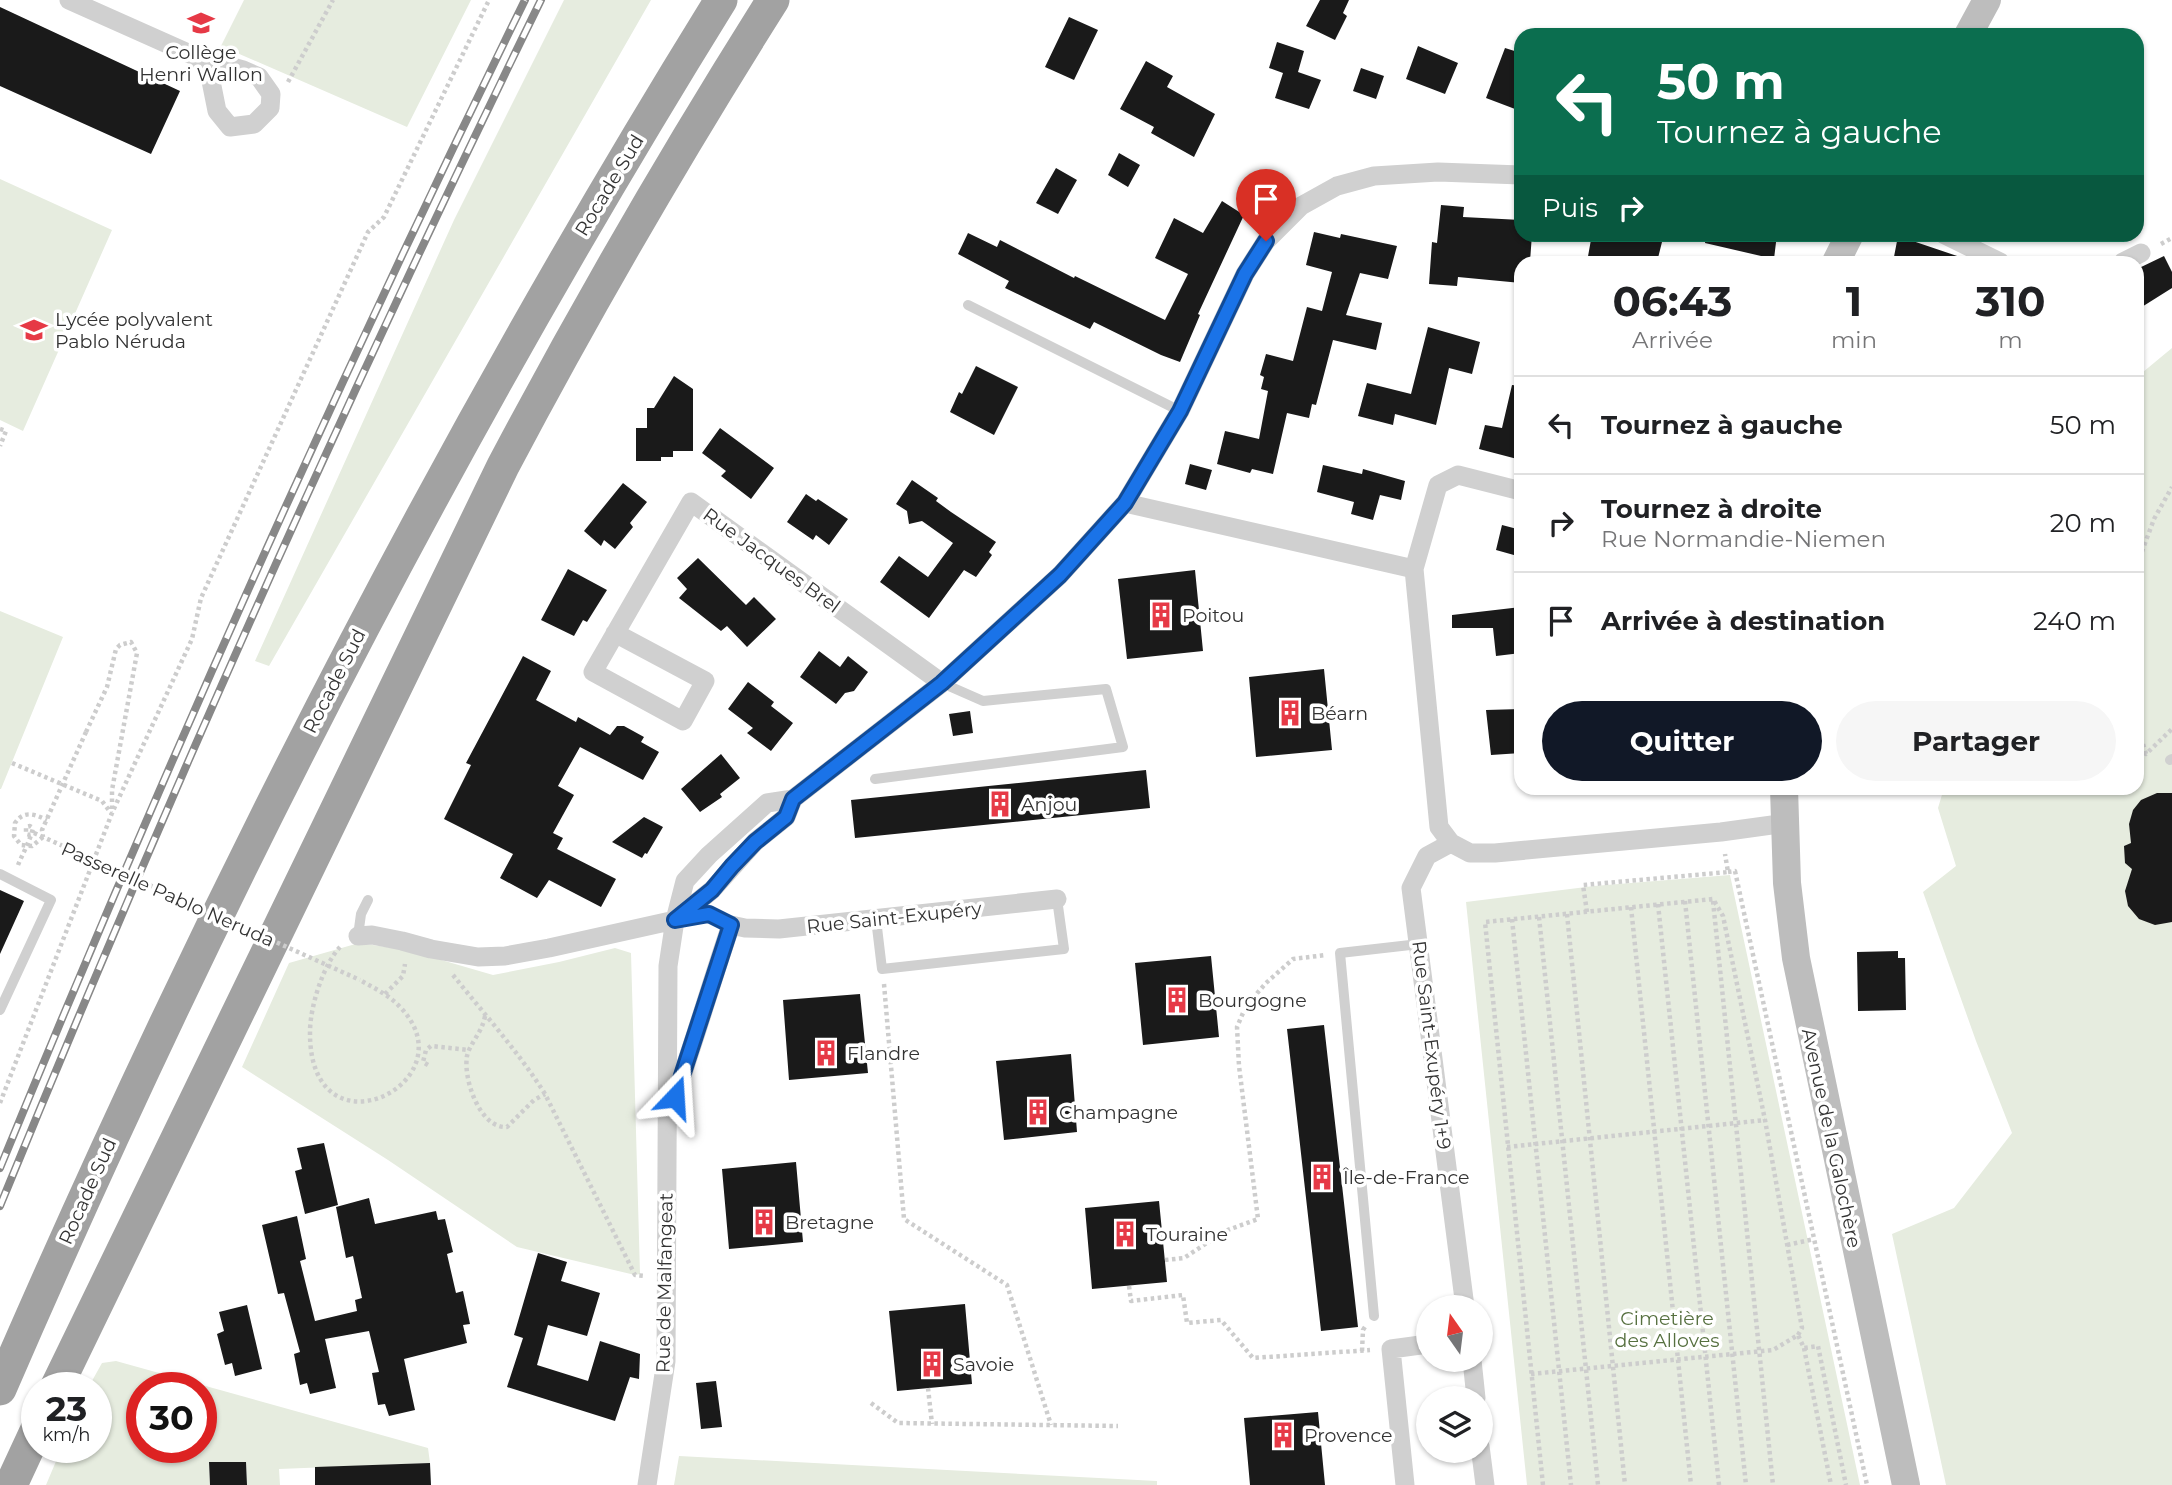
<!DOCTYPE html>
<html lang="fr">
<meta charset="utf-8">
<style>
body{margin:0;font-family:Montserrat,sans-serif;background:#f6f6f6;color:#202124;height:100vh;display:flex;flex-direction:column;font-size:26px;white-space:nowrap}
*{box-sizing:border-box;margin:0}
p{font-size:23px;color:#757577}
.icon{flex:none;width:38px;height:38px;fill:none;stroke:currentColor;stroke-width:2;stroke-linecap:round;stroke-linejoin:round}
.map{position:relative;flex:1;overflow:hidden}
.drawer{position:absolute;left:1514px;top:256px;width:630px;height:539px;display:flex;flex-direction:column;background:#fff;border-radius:21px;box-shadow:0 2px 5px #0004}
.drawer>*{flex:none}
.banner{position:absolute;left:1514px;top:28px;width:630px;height:214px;border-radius:21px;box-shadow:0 2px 5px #0004;background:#0b6e4f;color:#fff;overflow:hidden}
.needle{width:46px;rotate:346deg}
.buttons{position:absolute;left:1416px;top:1295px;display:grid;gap:14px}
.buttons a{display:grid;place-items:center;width:77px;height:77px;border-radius:50%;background:#fff;box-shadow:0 2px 5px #0004;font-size:35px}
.speed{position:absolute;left:21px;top:1372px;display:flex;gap:14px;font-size:35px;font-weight:700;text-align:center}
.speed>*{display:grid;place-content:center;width:91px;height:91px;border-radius:50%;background:#fff;box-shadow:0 2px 5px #0004;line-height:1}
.speed small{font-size:18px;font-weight:400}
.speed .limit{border:10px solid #d22;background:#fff;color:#111}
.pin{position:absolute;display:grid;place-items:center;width:60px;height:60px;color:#fff;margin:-72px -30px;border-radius:50% 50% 50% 0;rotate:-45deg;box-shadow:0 0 7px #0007}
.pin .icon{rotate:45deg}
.me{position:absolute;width:77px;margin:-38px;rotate:20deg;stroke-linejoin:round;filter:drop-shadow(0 0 5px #0008)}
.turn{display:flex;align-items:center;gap:24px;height:147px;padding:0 28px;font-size:32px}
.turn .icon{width:91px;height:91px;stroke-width:2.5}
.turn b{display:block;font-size:49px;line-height:60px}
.then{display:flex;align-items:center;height:66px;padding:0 28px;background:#0003;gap:14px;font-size:26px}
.eta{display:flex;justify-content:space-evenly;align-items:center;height:119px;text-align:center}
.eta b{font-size:42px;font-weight:700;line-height:49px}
.cta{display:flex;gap:14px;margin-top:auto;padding:14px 28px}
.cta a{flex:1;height:80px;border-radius:42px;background:#111827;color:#fff;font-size:28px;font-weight:700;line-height:80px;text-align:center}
.cta a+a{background:#f6f6f6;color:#202124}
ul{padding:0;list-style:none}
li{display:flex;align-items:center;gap:21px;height:98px;padding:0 28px;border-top:2px solid #e0e0e0}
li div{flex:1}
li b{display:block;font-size:26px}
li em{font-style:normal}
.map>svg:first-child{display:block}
.green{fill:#e6ecdf;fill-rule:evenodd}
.building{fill:#1a1a1a}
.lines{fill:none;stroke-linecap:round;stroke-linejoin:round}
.path{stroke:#cdcdcd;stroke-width:4.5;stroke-dasharray:3.5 3.5;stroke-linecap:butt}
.service{stroke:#d0d0d0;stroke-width:10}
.minor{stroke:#d0d0d0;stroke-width:19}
.secondary{stroke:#bdbdbd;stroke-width:28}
.trunk{stroke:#a2a2a2;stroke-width:33}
.rail-casing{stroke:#888;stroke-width:8}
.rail{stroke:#fff;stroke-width:5;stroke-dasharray:16;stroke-linecap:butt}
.path-bridge{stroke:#cdcdcd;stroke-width:4.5;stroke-dasharray:3.5 3.5;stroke-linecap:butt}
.route-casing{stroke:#114b97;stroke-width:18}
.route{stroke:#1a73e8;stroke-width:12}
.labels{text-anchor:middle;stroke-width:7;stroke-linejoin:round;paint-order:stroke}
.poi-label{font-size:19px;fill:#333;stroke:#fff;text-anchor:start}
.street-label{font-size:19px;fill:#333;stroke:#fff}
.park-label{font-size:19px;fill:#56703f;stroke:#fff}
</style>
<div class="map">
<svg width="2172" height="1485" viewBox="0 0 2172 1485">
<rect width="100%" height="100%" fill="#fff"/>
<path class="green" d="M 244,0 L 471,0 L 407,127 L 221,46 Z
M 564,0 L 651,0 L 269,666 L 255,661 L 454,220 Z
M 0,179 L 112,230 L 23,431 L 0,420 Z
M 2172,348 L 2172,1485 L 1946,1485 L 1892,1234 L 1954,1208 L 2012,1133 L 1976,1041 L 1923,892 L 1956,866 L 1938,808 L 1944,788 L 2137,788 L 2137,377 Z
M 0,611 L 63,637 L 1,789 L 0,789 Z
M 1730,875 L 1860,1485 L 1527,1485 L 1466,902 L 1594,886 Z
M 359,943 L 407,950 L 493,975 L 559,962 L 615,948 L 631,953 L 640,1274 L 635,1275 L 517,1247 L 388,1160 L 242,1067 L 289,963 Z
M 116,1361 L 428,1448 L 430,1463 L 279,1469 L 280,1485 L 247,1485 L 246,1462 L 209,1462 L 210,1485 L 46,1485 L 62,1447 L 96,1447 L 96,1388 L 88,1388 L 102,1363 ZM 142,1388 L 201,1388 L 201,1447 L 142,1447 Z
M 679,1456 L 1157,1481 L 1157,1485 L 674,1485 Z"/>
<path class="building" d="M 1320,0 L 1349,0 L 1343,13 L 1347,16 L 1335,40 L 1306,26 Z
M 0,7 L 180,91 L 151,154 L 0,86 Z
M 1069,17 L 1098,30 L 1074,80 L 1045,67 Z
M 1277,42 L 1304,51 L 1298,72 L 1321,80 L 1309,109 L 1275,98 L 1283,73 L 1269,68 Z
M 1418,46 L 1458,63 L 1445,94 L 1406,79 Z
M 1505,48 L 1521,53 L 1521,95 L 1515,109 L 1486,98 Z
M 1146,61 L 1173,76 L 1167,87 L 1215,114 L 1194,157 L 1151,133 L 1154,127 L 1120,109 Z
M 1361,68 L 1384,76 L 1376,99 L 1353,91 Z
M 1119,153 L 1140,165 L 1128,187 L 1108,175 Z
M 1056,168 L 1077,180 L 1058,214 L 1036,203 Z
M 1222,201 L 1244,215 L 1198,314 L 1200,315 L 1180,362 L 1161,355 L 1094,322 L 1090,329 L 1038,304 L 1005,288 L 1009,281 L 958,254 L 968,233 L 997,247 L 1000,240 L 1074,278 L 1075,276 L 1165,320 L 1188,274 L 1155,258 L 1174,218 L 1203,233 Z
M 1441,205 L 1464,207 L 1463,217 L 1521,220 L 1521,234 L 1532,234 L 1530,262 L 1521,262 L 1521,283 L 1458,277 L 1457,286 L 1429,284 L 1432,242 L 1437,243 Z
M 1314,232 L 1340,238 L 1341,234 L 1397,246 L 1388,279 L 1360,273 L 1346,315 L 1382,323 L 1376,350 L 1333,340 L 1316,405 L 1312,404 L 1309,418 L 1287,413 L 1273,474 L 1252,469 L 1250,473 L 1217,464 L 1225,431 L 1259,439 L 1268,391 L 1261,389 L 1264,377 L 1260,375 L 1266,354 L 1293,361 L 1307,307 L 1322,311 L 1332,272 L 1306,265 Z
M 1592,234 L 1664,234 L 1657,262 L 1587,262 Z
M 1706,234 L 1777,234 L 1774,259 L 1705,243 Z
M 1898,236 L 1966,259 L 1965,262 L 1893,262 Z
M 2164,256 L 2172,272 L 2172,288 L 2137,310 L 2137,269 Z
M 1428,327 L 1480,342 L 1472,374 L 1449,368 L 1436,425 L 1395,414 L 1393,425 L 1358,416 L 1367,383 L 1411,394 Z
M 976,366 L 1018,387 L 994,435 L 950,412 L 959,392 L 962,394 Z
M 674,376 L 693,389 L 693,451 L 673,451 L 673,457 L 661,457 L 661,461 L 636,461 L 636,428 L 647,428 L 647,408 L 654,408 Z
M 1512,385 L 1521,386 L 1521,460 L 1479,449 L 1485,425 L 1502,428 Z
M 720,428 L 774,468 L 751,499 L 721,476 L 726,471 L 702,453 Z
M 1190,464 L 1212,470 L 1206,490 L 1185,484 Z
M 1323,465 L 1362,474 L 1363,469 L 1405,481 L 1401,500 L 1380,495 L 1373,520 L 1351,514 L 1354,502 L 1317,492 Z
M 912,480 L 938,498 L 936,501 L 951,512 L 996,542 L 989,552 L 992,555 L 976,577 L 964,570 L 929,618 L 880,582 L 899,556 L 928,577 L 953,543 L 922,521 L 909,524 L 907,511 L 896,504 Z
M 623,483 L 647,502 L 630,523 L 633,527 L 615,549 L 604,540 L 601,546 L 584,531 Z
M 806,494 L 816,501 L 818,499 L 848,519 L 829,545 L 816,535 L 813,540 L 787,522 Z
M 1502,525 L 1521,530 L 1521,557 L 1496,550 Z
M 698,558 L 746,605 L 754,597 L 776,619 L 747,647 L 727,626 L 721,631 L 679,598 L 687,589 L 677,578 Z
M 568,569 L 607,590 L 587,622 L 583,620 L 574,636 L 541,620 Z
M 1195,570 L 1203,651 L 1127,659 L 1118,579 Z
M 1521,607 L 1521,653 L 1496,656 L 1493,628 L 1452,628 L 1452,615 Z
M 819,651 L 840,667 L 848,656 L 868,672 L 854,691 L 845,693 L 836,704 L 800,677 Z
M 523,656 L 551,671 L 536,700 L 576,722 L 578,717 L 610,735 L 617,726 L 624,726 L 644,737 L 641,742 L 659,752 L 643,780 L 580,747 L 558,786 L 574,795 L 553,833 L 563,838 L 557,849 L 616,879 L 601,907 L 549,880 L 537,898 L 500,878 L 513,854 L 444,819 L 471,765 L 466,763 Z
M 1324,669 L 1332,750 L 1256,757 L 1249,677 Z
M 748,682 L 774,702 L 771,706 L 793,723 L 771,751 L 747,733 L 753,728 L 728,709 Z
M 1521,709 L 1521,753 L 1491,755 L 1486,710 Z
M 970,711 L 973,733 L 953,736 L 949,714 Z
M 721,754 L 740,778 L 720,794 L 722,797 L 700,812 L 681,789 Z
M 1146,770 L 1150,808 L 855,838 L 851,800 Z
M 2157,793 L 2172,793 L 2172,922 L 2155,925 L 2139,919 L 2128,906 L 2125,891 L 2132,869 L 2125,863 L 2124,846 L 2131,843 L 2129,824 L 2133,810 L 2141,800 Z
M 644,817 L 663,827 L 647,854 L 645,853 L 642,858 L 612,842 Z
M 0,890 L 24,901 L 0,954 Z
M 1898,951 L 1898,958 L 1905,958 L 1906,1010 L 1858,1011 L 1857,952 Z
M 1211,956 L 1219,1037 L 1143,1045 L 1135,963 Z
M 860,994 L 868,1073 L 789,1080 L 783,1000 Z
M 1324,1025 L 1358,1327 L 1321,1331 L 1287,1029 Z
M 1071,1054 L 1077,1132 L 1004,1140 L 996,1061 Z
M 324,1143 L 338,1205 L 305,1214 L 295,1171 L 302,1169 L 297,1148 Z
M 796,1162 L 803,1242 L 729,1249 L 722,1169 Z
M 369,1198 L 375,1224 L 436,1211 L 438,1220 L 445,1219 L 453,1252 L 447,1254 L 456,1293 L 463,1291 L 470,1324 L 463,1325 L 467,1343 L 404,1359 L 415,1410 L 389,1416 L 385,1404 L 378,1405 L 372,1373 L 379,1372 L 369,1331 L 325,1339 L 336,1388 L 310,1394 L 307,1383 L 300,1385 L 294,1354 L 300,1352 L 284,1293 L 278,1294 L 262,1225 L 297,1216 L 306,1259 L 300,1261 L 315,1321 L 357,1311 L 355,1300 L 362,1298 L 353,1256 L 346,1258 L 336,1207 Z
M 1159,1201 L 1167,1282 L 1092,1289 L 1085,1208 Z
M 538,1253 L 567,1262 L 561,1281 L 600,1293 L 587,1336 L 548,1325 L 537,1365 L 588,1381 L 600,1341 L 640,1354 L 639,1379 L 630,1377 L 615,1421 L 507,1387 L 523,1338 L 514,1335 Z
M 965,1304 L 972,1384 L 897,1391 L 889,1311 Z
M 247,1305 L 262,1369 L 235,1376 L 232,1363 L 225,1365 L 217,1334 L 224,1331 L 219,1312 Z
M 716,1381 L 722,1427 L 701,1429 L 696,1383 Z
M 1318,1412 L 1325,1485 L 1250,1485 L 1244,1418 Z
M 209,1462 L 246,1462 L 247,1485 L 210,1485 Z
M 430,1463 L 431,1485 L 315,1485 L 315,1467 Z"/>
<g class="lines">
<path class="path" d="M 288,82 L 333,0
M 2161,244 L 2172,238
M 0,429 L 6,431 L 0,446
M 2137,565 L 2154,519 L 2172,487
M 2137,724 L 2146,754 L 2172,729
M 86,732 L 107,687 L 116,649 L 120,645 L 131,642 L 137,653 L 112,790 L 112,811
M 12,763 L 102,801 L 111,813
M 18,865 C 23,853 30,841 33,828 L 30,826 L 26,827 L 26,834 C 29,835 31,835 34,833 L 43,837
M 1728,872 L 1735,871 L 1867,1485
M 1685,901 L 1746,1485
M 1713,901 L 1773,1485
M 1658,904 L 1719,1485
M 1631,907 L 1691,1485
M 1587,912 L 1583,885 L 1728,872 L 1725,854
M 1567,914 L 1625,1485
M 1539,917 L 1598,1485
M 1512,919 L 1571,1485
M 340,947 C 323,965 310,1007 310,1032 C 309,1163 473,1082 400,1007 C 389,995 374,988 360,980
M 453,975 C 484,1014 518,1051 545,1094 L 635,1275 L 645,1276
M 884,984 L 904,1219 L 1007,1285 L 1051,1425
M 385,994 L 403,976 L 405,964
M 485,1016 C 482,1033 470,1043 467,1056 C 463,1079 480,1129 507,1127 L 534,1100 L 545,1094
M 428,1065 L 423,1062 L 426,1050 L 431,1046 L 469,1050
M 0,1103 L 112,813 L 192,639 L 201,598 L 368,232 L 384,217 L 489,0
M 1507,1147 L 1765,1120
M 1787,1245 L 1814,1239
M 1165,1260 L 1184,1258 L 1225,1231 L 1258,1219 L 1239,1066 L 1237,1027 L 1246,1006 L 1266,983 L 1293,959 L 1326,955
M 1129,1286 L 1131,1301 L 1183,1295 L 1187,1323 L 1221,1320 L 1253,1358 L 1370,1350
M 1804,1348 L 1831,1485
M 1362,1351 L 1363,1330 L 1365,1327
M 1531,1374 L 1773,1350 L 1798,1335 L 1804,1348 L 1818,1346 L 1846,1485
M 928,1388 L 932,1424
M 871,1403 L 898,1423 L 1118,1426
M 1543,1485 L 1485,922 L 1713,899 L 1723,916 L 1765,1120 L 1802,1328 L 1798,1335"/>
<path class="service" d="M 968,305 L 1180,411
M 2170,760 L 2172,759
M 875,779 L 1123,747 L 1106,689 L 983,701 L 942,683
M 0,874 L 51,900 L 0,1010
M 682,919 L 709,914 L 731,925
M 876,919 L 882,969 L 1064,949 L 1057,899
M 358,936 L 361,914 L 368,900
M 1374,1316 L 1340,953 L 1419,944"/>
<path class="minor" d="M 69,0 L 199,58 L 243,70 L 259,77 L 271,94 L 270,108 L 254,124 L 230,127 L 217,111 L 210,76 L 199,58
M 1943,234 L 2000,262
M 2123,262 L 2141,253
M 1125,503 L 1414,569 L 1439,827 L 1451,843 L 1470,853 L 1495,853 L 1721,832 L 1786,823
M 1414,569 L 1438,485 L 1458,475 L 1521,491
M 615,633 L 705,681 L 683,721 L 593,672 L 691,502 L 942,683
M 1451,843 L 1427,856 L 1411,888 L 1465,1307
M 358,936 L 372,935 L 402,941 L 431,949 L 478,957 L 505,956 L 549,948 L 675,920 L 712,890 L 755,842 L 786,817 L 793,799
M 671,1107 C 693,1047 710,986 731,925 L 745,928 L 779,929 L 1057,899
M 1472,1360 L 1476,1398
M 1480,1446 L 1485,1485
M 647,1485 L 666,1361 L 668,966 L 675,920 L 685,881 L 709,855 L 767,803 L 793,799 L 942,683 L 1060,575 L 1125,503 L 1180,411 L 1245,274 L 1266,241 L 1301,206 L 1337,186 L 1374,176 L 1438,172 L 1521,175
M 1405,1485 L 1391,1349 L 1428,1344"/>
<path class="secondary" d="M 1968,35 L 1987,0
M 1836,262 L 1850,234
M 1784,788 L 1787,883 L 1796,958 L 1906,1485"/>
<path class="trunk" d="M 56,1388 L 503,466 C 587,307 677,152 773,0
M 0,1389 C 208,908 445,445 721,0
M 11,1485 L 37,1429"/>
<g class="rail-casing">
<path id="rail" d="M 0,1168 C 162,773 337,383 525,0
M 0,1206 C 167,798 347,396 541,0"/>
</g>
<use href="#rail" class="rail"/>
<path class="path-bridge" d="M 86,732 L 42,830 L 43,837 L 360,980
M 43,837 L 32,846 L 21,845 L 14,836 L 15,823 C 24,810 34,814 47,820"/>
</g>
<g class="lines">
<g class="route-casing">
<path id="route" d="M 675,1097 L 731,925 L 709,914 L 675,920 L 712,890 L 732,866 L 755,842 L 786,817 L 793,799 L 942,683 L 1060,575 L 1125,503 L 1180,411 L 1245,274 L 1266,241"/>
</g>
<use href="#route" class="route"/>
</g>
<defs>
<g id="school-bare" transform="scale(2.1)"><path d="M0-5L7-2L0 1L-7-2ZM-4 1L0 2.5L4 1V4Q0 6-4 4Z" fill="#e63946" stroke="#fff" stroke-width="2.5" paint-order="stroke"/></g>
<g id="building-bare" transform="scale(2.1)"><path d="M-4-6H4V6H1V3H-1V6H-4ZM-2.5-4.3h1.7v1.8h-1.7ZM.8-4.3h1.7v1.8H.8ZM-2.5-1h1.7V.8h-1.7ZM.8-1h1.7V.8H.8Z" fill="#e63946" stroke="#fff" stroke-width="2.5" paint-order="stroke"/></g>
</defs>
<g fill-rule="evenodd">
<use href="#school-bare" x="201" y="23"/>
<use href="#school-bare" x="34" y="330"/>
<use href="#building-bare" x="1161" y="615"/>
<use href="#building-bare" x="1290" y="713"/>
<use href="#building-bare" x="1000" y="804"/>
<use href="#building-bare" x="1177" y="1000"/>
<use href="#building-bare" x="826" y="1053"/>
<use href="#building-bare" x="1038" y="1112"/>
<use href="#building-bare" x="1322" y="1177"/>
<use href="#building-bare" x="764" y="1222"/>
<use href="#building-bare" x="1125" y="1234"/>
<use href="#building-bare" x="932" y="1364"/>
<use href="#building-bare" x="1283" y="1435"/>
</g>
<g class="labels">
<g class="poi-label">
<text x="201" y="59" text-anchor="middle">Collège<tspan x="201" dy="22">Henri Wallon</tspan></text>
<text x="55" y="326">Lycée polyvalent<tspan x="55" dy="22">Pablo Néruda</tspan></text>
<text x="1182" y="622">Poitou</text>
<text x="1311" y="720">Béarn</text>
<text x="1021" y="811">Anjou</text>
<text x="1198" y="1007">Bourgogne</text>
<text x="847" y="1060">Flandre</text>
<text x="1059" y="1119">Champagne</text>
<text x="1343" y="1184">Île-de-France</text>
<text x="785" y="1229">Bretagne</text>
<text x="1146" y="1241">Touraine</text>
<text x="953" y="1371">Savoie</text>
<text x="1304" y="1442">Provence</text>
</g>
<g class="street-label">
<text transform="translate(609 185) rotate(-59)" y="7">Rocade Sud</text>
<text transform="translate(772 560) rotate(36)" y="7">Rue Jacques Brel</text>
<text transform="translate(334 681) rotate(-63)" y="7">Rocade Sud</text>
<text transform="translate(168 894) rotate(24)" y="7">Passerelle Pablo Neruda</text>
<text transform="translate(894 917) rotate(-6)" y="7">Rue Saint-Exupéry</text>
<text transform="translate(1432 1045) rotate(83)" y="7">Rue Saint-Exupéry 1+9</text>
<text transform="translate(1832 1138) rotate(78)" y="7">Avenue de la Galochère</text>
<text transform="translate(87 1191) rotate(-66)" y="7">Rocade Sud</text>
<text transform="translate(664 1283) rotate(-89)" y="7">Rue de Malfangeat</text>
</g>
<g class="park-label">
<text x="1667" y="1325">Cimetière<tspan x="1667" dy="22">des Alloves</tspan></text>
</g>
</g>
</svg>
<div class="buttons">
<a><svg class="needle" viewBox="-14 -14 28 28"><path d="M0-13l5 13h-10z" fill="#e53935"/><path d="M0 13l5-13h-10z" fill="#757577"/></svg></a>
<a><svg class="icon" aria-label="layers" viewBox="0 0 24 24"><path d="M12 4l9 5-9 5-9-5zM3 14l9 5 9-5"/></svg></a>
</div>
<div class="speed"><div>23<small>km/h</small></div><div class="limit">30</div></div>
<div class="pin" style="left:1266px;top:241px;background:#d93025"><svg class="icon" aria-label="arrive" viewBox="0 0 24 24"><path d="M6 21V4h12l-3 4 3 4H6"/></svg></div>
<svg class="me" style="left:675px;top:1097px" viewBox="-20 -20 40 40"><path d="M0-17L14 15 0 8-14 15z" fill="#1a73e8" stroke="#fff" stroke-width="4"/></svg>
<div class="banner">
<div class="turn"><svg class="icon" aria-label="left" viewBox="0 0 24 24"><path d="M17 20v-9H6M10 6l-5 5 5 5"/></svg><div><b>50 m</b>Tournez à gauche</div></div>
<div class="then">Puis<svg class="icon" aria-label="right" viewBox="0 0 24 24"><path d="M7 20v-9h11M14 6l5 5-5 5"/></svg></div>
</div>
<section class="drawer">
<div class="eta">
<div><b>06:43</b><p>Arrivée</p></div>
<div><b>1</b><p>min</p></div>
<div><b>310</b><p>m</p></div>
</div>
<ul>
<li><svg class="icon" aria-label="left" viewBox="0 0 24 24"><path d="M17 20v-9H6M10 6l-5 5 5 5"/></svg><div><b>Tournez à gauche</b></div><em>50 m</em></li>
<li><svg class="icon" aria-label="right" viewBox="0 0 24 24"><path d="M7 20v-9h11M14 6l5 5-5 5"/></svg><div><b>Tournez à droite</b><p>Rue Normandie-Niemen</p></div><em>20 m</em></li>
<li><svg class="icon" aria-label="arrive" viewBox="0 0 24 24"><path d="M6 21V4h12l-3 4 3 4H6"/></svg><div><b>Arrivée à destination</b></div><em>240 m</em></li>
</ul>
<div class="cta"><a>Quitter</a><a>Partager</a></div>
</section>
</div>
